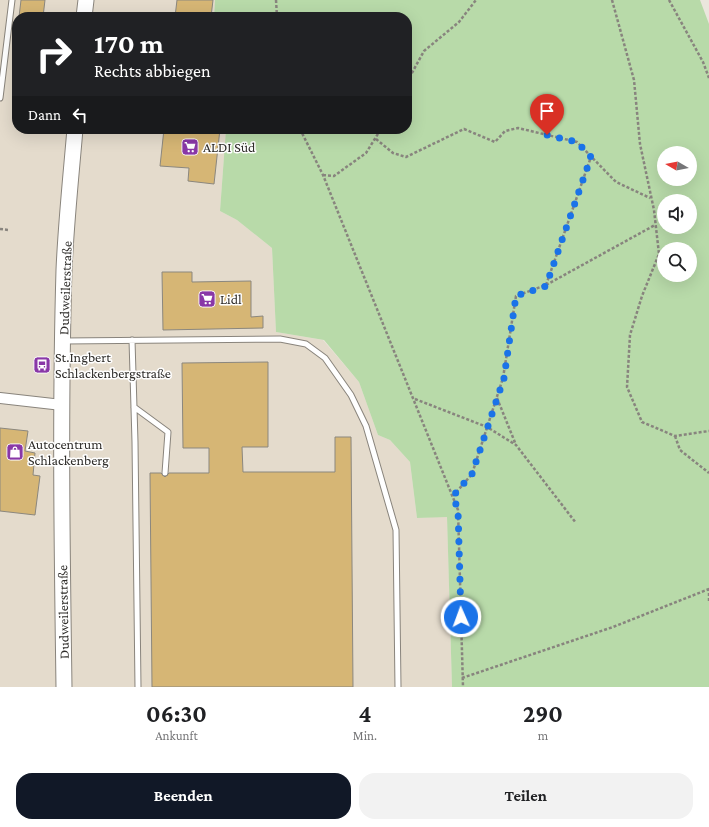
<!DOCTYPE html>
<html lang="de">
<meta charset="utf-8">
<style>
body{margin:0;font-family:"Crimson Pro",serif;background:#f2f2f2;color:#202124;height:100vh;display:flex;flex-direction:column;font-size:15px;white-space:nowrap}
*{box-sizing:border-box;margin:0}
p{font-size:13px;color:#757577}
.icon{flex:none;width:22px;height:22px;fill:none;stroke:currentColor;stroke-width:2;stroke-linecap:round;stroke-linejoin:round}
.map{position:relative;height:687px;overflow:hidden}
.sheet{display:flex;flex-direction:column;background:#fff;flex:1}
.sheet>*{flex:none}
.top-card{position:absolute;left:12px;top:12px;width:400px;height:122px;border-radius:16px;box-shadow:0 4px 16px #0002;background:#202124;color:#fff;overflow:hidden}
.needle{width:26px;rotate:279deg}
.tools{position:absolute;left:657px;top:146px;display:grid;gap:8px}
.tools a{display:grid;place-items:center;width:40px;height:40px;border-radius:50%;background:#fff;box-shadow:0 4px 16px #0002;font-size:20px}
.pin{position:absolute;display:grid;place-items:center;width:34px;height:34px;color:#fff;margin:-41px -17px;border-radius:50% 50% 50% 0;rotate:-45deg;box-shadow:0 0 4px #0007}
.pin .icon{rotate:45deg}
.me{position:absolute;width:44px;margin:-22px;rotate:358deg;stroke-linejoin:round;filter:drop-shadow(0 0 3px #0008)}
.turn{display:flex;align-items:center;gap:14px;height:84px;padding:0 16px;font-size:18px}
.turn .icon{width:52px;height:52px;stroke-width:2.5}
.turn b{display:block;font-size:28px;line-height:34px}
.then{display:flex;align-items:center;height:38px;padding:0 16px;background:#0003;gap:8px;font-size:15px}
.eta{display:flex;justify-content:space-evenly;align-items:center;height:68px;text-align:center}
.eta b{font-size:24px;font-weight:700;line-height:28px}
.button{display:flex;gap:8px;margin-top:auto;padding:8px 16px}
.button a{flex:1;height:46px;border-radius:16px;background:#111827;color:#fff;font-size:16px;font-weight:700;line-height:46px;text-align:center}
.button a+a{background:#f2f2f2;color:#202124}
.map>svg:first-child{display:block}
.built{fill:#e4dbcc}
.green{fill:#b8daa9;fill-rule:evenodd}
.building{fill:#d6b675;stroke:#8b877e}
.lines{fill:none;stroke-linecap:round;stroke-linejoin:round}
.service-casing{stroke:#89847c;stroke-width:7}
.minor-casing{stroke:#89847c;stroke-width:12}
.secondary-casing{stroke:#89847c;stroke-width:17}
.path{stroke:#88847e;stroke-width:2.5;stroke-dasharray:3 2;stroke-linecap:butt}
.service{stroke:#fff;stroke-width:5}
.minor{stroke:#fff;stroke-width:10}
.secondary{stroke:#fff;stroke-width:15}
.route{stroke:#1a73e8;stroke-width:7;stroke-dasharray:0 12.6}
.labels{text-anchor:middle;stroke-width:3;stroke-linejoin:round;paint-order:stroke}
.poi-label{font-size:14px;fill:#2e2c29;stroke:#fff;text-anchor:start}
.street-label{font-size:14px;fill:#2e2c29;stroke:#fff}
</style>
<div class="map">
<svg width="709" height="687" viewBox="0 0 709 687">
<rect width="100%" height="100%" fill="#ebe6dd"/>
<path class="built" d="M 0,0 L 215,0 L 214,17 L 17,17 L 17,129 L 226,129 L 220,211 L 237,220 L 272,248 L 276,332 L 323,340 L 359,382 L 378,435 L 390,440 L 410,462 L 417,518 L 447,516 L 452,687 L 0,687 Z"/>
<path class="green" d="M 215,0 L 700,0 L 709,24 L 709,687 L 452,687 L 447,517 L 417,518 L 410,462 L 390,440 L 378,435 L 359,382 L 324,340 L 276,332 L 272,248 L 237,220 L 220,211 L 226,129 L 407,129 L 407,17 L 214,17 ZM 664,153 L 690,153 L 690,179 L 664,179 ZM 664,201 L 690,201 L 690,227 L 664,227 ZM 664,249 L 690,249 L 690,275 L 664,275 Z"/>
<path class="building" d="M 21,0 L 45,0 L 43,17 L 19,17 Z
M 177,0 L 213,0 L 211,17 L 175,17 Z
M 164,129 L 220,129 L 214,184 L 188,181 L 189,168 L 160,166 Z
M 162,272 L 192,272 L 192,282 L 251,281 L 251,317 L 263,316 L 263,328 L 163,330 Z
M 268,362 L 268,447 L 242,447 L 243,472 L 335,472 L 335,437 L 351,437 L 353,687 L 152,687 L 150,473 L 161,473 L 165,477 L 169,473 L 209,473 L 209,448 L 183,448 L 182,363 Z
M 0,428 L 28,431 L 25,451 L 35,453 L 33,475 L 40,476 L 35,515 L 0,511 Z"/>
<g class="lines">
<g class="service-casing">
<path id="service" d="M 0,98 L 12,0
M 132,340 L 135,442 L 138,687
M 64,341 L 280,339 L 306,344 L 325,358 L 351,395 L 366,426 L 396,530 L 398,687
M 134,407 L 168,432 L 165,473"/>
</g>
<g class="minor-casing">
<path id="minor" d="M 0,398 L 62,405"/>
</g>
<g class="secondary-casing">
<path id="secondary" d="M 84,17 L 86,0
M 64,687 C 62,548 60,409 64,270 C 66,223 71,176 75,129"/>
</g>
<path class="path" d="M 276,0 L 277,17
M 612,0 L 634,80 L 640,144 L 654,210 L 659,254 L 642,296 L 630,335 L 627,387 L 642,422 L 675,436 L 709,431
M 669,0 L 703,62 L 709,78
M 407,82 L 424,51 L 459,22 L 476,0
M 300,129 L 323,175 L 458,510 L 463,687
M 376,139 L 393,153 L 406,157 L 464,129 L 495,142 L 505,131 L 518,128 L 577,142 L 616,182 L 650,198
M 323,175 L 334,176 L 366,153 L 381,129
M 0,229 L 9,230
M 546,285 L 591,157
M 497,398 L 516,445
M 415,399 L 487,427 L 516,445 L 576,523
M 675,436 L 680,450 L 709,473
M 453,496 L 472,474 L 503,378 L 516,296 L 546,285 L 655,225
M 709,588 L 709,603
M 462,678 L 613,627 L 709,589"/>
<use href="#service" class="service"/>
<use href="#minor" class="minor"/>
<use href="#secondary" class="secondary"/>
</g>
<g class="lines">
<path class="route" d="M 461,617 L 458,510 L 453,496 L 472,474 L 504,378 L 516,296 L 546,286 L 591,157 L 577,142 L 547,135"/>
</g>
<defs>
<g id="supermarket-square" transform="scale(0.9)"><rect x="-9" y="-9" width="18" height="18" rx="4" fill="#8937a7" stroke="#fff"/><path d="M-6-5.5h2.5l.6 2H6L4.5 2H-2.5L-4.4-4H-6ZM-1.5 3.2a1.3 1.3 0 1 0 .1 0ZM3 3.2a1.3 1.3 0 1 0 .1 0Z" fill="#fff"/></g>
<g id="bus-square" transform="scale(0.9)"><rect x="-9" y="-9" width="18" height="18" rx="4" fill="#8937a7" stroke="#fff"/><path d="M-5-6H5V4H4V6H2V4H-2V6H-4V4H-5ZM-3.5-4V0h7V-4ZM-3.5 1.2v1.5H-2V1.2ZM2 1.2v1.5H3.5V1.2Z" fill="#fff"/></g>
<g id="shop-square" transform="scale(0.9)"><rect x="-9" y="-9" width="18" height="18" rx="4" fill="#8937a7" stroke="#fff"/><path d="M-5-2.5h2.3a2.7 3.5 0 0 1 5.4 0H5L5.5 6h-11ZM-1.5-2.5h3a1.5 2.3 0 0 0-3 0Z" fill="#fff"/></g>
</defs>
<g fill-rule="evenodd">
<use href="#supermarket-square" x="190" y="147"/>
<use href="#supermarket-square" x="207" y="299"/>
<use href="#bus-square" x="42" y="365"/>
<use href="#shop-square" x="15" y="452"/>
</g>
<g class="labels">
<g class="poi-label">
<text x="203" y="152">ALDI Süd</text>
<text x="220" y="304">Lidl</text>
<text x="55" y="362">St.Ingbert<tspan x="55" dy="16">Schlackenbergstraße</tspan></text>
<text x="28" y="449">Autocentrum<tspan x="28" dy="16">Schlackenberg</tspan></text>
</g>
<g class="street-label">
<text transform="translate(65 288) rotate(-88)" y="5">Dudweilerstraße</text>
<text transform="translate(63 612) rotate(-91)" y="5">Dudweilerstraße</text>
</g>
</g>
</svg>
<div class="tools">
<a><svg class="needle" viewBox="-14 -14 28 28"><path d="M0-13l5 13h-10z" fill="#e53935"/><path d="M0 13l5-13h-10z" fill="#757577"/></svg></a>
<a><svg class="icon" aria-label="sound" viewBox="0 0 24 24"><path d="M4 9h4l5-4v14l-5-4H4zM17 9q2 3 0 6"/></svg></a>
<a><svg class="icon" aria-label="search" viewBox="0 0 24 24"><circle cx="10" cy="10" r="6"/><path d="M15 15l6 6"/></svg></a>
</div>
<div class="pin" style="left:547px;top:135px;background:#d93025"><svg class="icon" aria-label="arrive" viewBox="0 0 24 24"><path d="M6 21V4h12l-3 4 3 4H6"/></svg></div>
<svg class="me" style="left:461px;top:617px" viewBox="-20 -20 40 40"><circle r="17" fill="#1a73e8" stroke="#fff" stroke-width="3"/><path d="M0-11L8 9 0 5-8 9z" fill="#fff"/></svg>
<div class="top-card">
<div class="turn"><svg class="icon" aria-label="right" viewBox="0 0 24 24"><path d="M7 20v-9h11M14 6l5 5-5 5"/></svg><div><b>170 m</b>Rechts abbiegen</div></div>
<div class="then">Dann<svg class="icon" aria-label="left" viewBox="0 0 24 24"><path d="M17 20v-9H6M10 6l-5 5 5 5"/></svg></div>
</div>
</div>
<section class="sheet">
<div class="eta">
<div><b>06:30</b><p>Ankunft</p></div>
<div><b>4</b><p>Min.</p></div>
<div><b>290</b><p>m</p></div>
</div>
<div class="button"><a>Beenden</a><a>Teilen</a></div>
</section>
